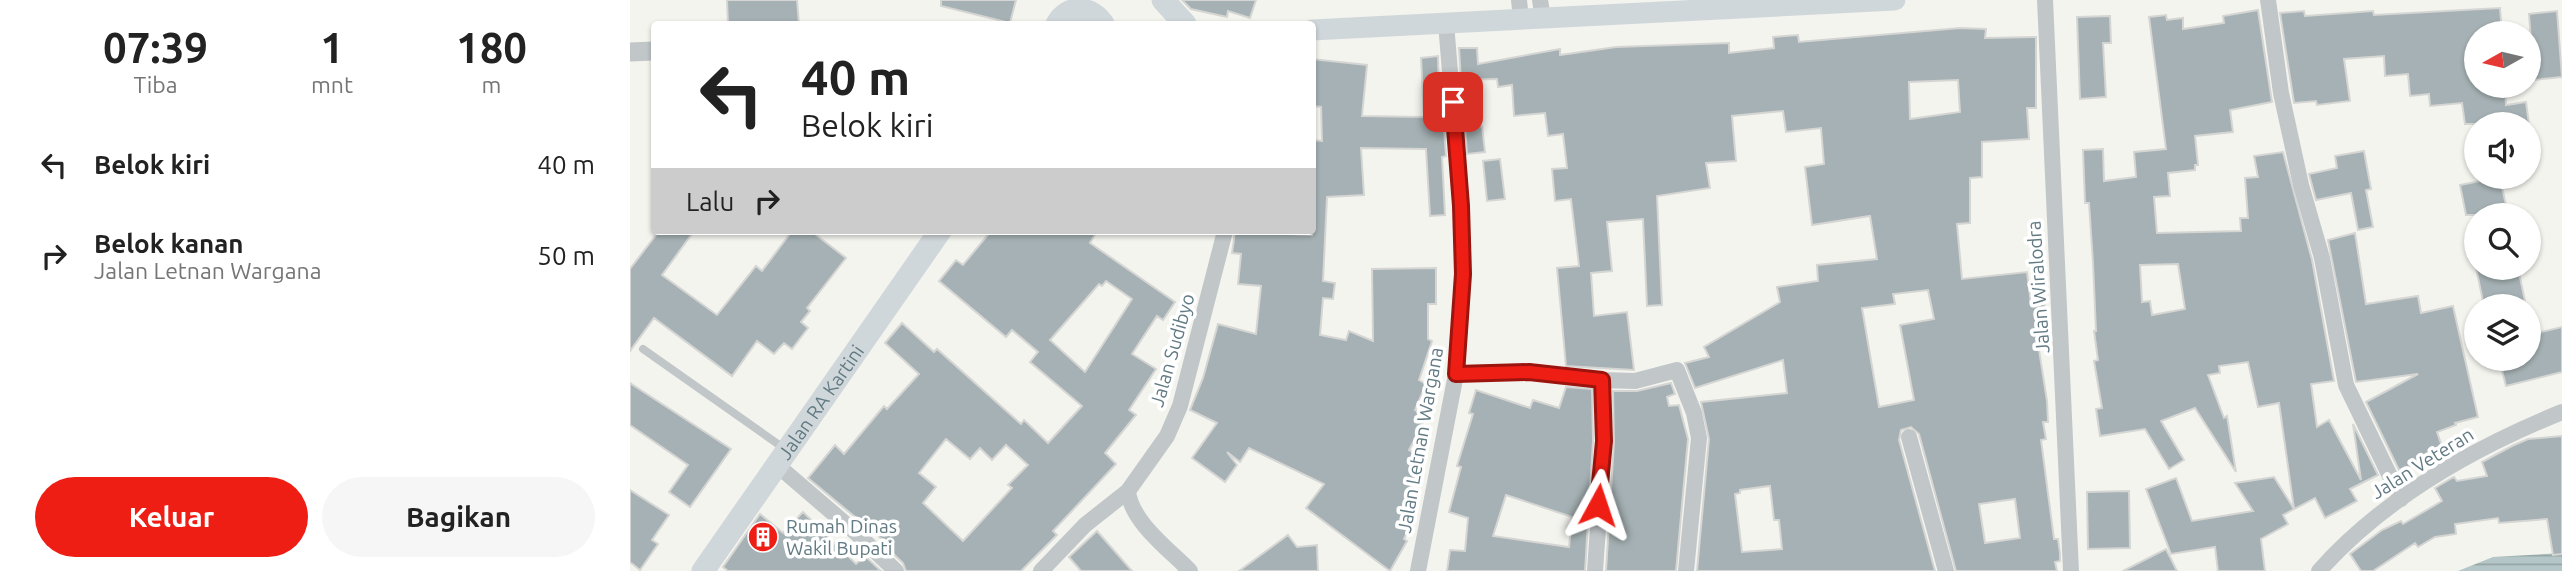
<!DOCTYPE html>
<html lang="id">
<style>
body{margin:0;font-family:Ubuntu,sans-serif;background:#f6f6f6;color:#222;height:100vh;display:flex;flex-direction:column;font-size:26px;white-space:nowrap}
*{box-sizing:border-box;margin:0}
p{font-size:23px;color:#767676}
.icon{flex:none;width:38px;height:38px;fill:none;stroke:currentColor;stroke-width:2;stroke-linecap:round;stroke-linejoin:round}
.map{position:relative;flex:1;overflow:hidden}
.drawer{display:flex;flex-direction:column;background:#fff;width:630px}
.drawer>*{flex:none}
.hud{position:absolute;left:21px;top:21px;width:665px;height:214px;border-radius:7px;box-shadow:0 2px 5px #0004;background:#fff;color:#222;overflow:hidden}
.needle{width:46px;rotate:262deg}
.buttons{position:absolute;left:1834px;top:21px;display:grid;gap:14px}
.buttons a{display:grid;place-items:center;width:77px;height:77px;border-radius:50%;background:#fff;box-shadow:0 2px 5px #0004;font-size:35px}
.pin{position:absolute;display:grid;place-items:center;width:60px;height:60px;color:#fff;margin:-30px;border-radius:14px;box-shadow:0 4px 10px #0006}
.me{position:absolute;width:77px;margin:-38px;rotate:5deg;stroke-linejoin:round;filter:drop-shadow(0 0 5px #0008)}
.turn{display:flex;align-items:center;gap:24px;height:147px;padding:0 35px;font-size:32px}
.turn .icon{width:91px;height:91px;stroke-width:2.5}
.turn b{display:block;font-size:49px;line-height:60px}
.then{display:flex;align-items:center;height:66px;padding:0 35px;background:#0003;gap:14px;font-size:26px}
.eta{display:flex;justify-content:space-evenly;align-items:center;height:119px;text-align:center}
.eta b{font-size:42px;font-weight:700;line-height:49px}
.cta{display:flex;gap:14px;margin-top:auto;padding:14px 35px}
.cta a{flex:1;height:80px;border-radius:42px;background:#ef1e15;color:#fff;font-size:28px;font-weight:700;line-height:80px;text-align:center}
.cta a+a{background:#f6f6f6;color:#222}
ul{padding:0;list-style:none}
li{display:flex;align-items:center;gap:21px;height:91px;padding:0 35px}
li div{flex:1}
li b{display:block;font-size:26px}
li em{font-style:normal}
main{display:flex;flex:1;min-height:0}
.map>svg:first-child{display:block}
.water{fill:url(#water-rules)}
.building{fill:#a5b1b4;stroke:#d5d5d3;stroke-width:2;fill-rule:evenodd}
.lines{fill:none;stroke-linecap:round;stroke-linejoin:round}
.service{stroke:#c1c6c8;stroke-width:8}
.minor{stroke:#c1c6c8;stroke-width:16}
.tertiary{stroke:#c1c6c8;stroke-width:19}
.secondary{stroke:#d0d7da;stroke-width:21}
.primary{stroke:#d0d7da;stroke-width:23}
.route-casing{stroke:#9b140e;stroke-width:18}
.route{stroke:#ef1e15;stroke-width:12}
.labels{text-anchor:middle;stroke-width:7;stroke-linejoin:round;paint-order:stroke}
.street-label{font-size:19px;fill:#617a83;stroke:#fff}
.poi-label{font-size:19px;fill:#617a83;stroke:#fff;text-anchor:start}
</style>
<main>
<section class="drawer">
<div class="eta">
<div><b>07:39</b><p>Tiba</p></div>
<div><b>1</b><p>mnt</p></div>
<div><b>180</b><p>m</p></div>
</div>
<ul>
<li><svg class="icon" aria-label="left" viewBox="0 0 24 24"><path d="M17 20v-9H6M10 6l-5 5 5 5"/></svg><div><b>Belok kiri</b></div><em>40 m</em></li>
<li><svg class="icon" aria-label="right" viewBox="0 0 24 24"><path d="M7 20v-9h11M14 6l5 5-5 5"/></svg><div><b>Belok kanan</b><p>Jalan Letnan Wargana</p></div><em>50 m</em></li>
</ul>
<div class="cta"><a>Keluar</a><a>Bagikan</a></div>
</section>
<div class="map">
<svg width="1932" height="571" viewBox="0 0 1932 571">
<defs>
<pattern id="water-rules" width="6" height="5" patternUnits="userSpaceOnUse" patternTransform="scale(1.75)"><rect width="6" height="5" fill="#b4c6c7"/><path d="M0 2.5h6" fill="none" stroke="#96a6a7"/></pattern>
</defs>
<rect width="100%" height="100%" fill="#f4f4ef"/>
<path class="water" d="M 1932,553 L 1932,571 L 1828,571 L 1863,557 Z"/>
<path class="building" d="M 97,0 L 167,0 L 169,24 L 98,24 Z
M 311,0 L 386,0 L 380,23 L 311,6 Z
M 552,0 L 626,0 L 620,18 L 598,11 L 597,17 L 561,9 Z
M 1870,8 L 1872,33 L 1846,33 L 1846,86 L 1875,86 L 1876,105 L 1896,102 L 1899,124 L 1835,124 L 1832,103 L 1800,106 L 1799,94 L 1780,96 L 1778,74 L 1755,76 L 1754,56 L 1714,59 L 1720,101 L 1687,105 L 1686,101 L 1664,103 L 1650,13 L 1674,11 L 1675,16 L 1743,11 L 1744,15 Z
M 1628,10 L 1642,102 L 1600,110 L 1603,132 L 1565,136 L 1568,165 L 1565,165 L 1565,170 L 1538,173 L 1540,196 L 1524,197 L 1527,233 L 1611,231 L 1610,218 L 1618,218 L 1615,178 L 1628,177 L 1624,156 L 1653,152 L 1682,260 L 1704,381 L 1681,384 L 1687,427 L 1699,420 L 1731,480 L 1723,424 L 1748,475 L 1720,489 L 1727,501 L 1695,518 L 1685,498 L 1653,515 L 1658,524 L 1631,539 L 1635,571 L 1588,571 L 1585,547 L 1541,554 L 1516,489 L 1546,478 L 1562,521 L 1623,511 L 1605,483 L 1644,477 L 1664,509 L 1649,403 L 1628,407 L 1618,362 L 1589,366 L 1590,373 L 1578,375 L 1594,418 L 1597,416 L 1606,472 L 1565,408 L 1531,421 L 1554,460 L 1539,469 L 1515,429 L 1470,436 L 1466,409 L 1472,408 L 1464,361 L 1468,360 L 1464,331 L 1466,331 L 1463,263 L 1459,203 L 1455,203 L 1453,150 L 1473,149 L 1474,181 L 1506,177 L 1504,152 L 1536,149 L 1519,17 L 1536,15 L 1537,20 L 1553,18 L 1553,29 L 1594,23 L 1593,16 ZM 1548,264 L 1555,309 L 1522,315 L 1520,301 L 1512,302 L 1510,265 Z
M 1927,11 L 1932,77 L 1904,80 L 1899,14 Z
M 1480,16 L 1481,43 L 1473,43 L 1476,97 L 1450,99 L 1447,17 Z
M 1330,28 L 1356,29 L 1355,38 L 1406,37 L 1406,108 L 1397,108 L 1399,139 L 1352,142 L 1352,177 L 1340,178 L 1340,223 L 1327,224 L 1332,279 L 1397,272 L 1401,304 L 1414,302 L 1418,329 L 1406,331 L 1417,401 L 1418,422 L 1413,422 L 1416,439 L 1411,440 L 1424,539 L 1428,539 L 1430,553 L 1430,561 L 1425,562 L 1427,571 L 1326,571 L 1289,434 L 1281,427 L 1271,430 L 1269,440 L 1305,571 L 1067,571 L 1079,439 L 1071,402 L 1157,393 L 1153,360 L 1065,388 L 1055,363 L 1079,357 L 1074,347 L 1150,302 L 1147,287 L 1188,281 L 1187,265 L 1247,259 L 1240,216 L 1182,225 L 1175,167 L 1194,164 L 1191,128 L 1156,132 L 1153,111 L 1102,116 L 1106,161 L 1076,163 L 1080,188 L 1027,196 L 1032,305 L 1017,306 L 1013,219 L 977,222 L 982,271 L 961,273 L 964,316 L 997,312 L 1004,370 L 936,366 L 927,268 L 949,266 L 941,199 L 925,201 L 922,169 L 937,168 L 933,134 L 918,136 L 915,113 L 884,116 L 882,85 L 868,87 L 867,79 L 831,80 L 829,48 L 847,48 L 848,64 L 930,49 L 930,55 L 986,47 L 1099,43 L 1099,53 L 1144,48 L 1143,37 L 1168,35 L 1169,42 ZM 1328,80 L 1330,112 L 1280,119 L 1279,82 ZM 1298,290 L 1304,319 L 1270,325 L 1284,400 L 1249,407 L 1232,308 L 1265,304 L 1263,294 ZM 1140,486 L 1144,520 L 1149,520 L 1152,549 L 1112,552 L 1105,494 L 1110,493 L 1110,490 ZM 1385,499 L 1390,538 L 1355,543 L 1349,504 Z
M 808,56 L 810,130 L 814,130 L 816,156 L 812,157 L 815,215 L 800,216 L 796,149 L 731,148 L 734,195 L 697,197 L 693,281 L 705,283 L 703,299 L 693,298 L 690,335 L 716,340 L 719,331 L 743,341 L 742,269 L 806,268 L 806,304 L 798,304 L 798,339 L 802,341 L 789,380 L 796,384 L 785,410 L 797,416 L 779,450 L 795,458 L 779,489 L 785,492 L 771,524 L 779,528 L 774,539 L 777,541 L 760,571 L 676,508 L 694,484 L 619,448 L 610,462 L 597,452 L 607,465 L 595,482 L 562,458 L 587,423 L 560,410 L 573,378 L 588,324 L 626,334 L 631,286 L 608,284 L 611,254 L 602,253 L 605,232 L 682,235 L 682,140 L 692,141 L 691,107 L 682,106 L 682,59 L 737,65 L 732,116 L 794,117 L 791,58 Z
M 852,126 L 855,152 L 837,154 L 835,128 Z
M 1734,151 L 1741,189 L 1736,190 L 1743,227 L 1728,230 L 1721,193 L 1686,200 L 1679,174 L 1707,168 L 1705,156 Z
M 870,159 L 875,199 L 857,201 L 853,161 Z
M 1870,177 L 1878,215 L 1836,215 L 1830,185 Z
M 29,231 L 64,231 L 32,275 L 87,315 L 126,266 L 132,271 L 162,231 L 181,231 L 216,258 L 177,308 L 180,311 L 171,322 L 178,328 L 162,349 L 154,343 L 144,354 L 127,341 L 102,376 L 24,318 L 0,351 L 0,269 Z
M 361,231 L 467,231 L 460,243 L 545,302 L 533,320 L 527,316 L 502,354 L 526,369 L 499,410 L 506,415 L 475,453 L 486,464 L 423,531 L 427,535 L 391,571 L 276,571 L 273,563 L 251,542 L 253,540 L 178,478 L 205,445 L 214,454 L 254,406 L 257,409 L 289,374 L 255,343 L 272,323 L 304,352 L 307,349 L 391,424 L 394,420 L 418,443 L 452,406 L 400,362 L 408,352 L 382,330 L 376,337 L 309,281 L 326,260 L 333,265 ZM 476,281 L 502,299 L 455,372 L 420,340 L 469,284 L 472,286 ZM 316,439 L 340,459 L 350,448 L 362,460 L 376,445 L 398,465 L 378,485 L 382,488 L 333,541 L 293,503 L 306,487 L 289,473 Z
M 1725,233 L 1736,304 L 1788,296 L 1791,313 L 1823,306 L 1848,417 L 1825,423 L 1826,425 L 1807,432 L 1815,455 L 1769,470 L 1736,402 L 1788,374 L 1726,382 L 1698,240 Z
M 1846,268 L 1888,268 L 1896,306 L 1854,306 Z
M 1932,327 L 1932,372 L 1876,386 L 1869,359 L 1899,359 L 1899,335 Z
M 0,383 L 101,449 L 60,507 L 39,492 L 58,465 L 0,425 Z
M 1041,383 L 1045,394 L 1037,397 L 1039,406 L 1049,405 L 1058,439 L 1046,571 L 976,571 L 984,442 L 983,391 L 1007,391 Z
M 936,387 L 962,389 L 963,441 L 955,571 L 817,571 L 820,550 L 835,551 L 838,518 L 819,512 L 831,467 L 827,466 L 843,414 L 839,413 L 846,390 L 900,408 L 903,400 L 929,408 ZM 876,495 L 942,517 L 939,547 L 863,536 Z
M 1932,436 L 1932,554 L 1923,555 L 1917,519 L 1869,523 L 1868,518 L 1825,524 L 1826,534 L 1805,537 L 1788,547 L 1785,543 L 1743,571 L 1731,571 L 1720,554 L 1752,530 L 1771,521 L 1773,524 L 1812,501 L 1805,488 L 1822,478 L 1824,477 L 1827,481 L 1857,476 L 1852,462 L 1882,446 L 1898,439 Z
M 0,490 L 39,515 L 22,540 L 28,544 L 10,570 L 0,562 Z
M 1499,491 L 1500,548 L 1458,549 L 1457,492 Z
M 173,512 L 226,564 L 235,556 L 251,571 L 98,571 L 93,567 L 130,514 L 153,533 Z
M 467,531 L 502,571 L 451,571 L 439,557 Z
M 658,535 L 667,547 L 687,545 L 688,571 L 609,571 Z
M 1536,549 L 1547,571 L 1493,571 Z"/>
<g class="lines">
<path class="service" d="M 13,349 L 155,449"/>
<path class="minor" d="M 889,0 L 891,19
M 910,0 L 913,18
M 1415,0 L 1441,571
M 1638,0 L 1651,93 L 1671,185 L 1692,258 L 1716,385 L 1771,499
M 826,374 L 899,372 L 972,380
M 1279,437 L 1316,571
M 147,465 L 225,532 L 266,571
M 411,571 L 455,525 L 498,491
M 560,571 C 540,550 501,522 498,491 L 537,436 L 550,406 L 595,231
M 788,571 L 826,374 L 833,274 L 831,206 L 816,23
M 965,571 L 974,441 L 972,380 L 1005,381 L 1047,370 L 1064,413 L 1069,438 L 1056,571
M 1689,571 C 1753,499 1843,448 1932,412"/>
<path class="tertiary" d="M 0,52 L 24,51"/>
<path class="secondary" d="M 682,30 L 1265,0"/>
<g class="primary">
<path d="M 533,0 L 555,24"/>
<path d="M 427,24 C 438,4 461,6 473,24"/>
<path id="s1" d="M 73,571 L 310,231"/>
</g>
</g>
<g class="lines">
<g class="route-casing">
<path id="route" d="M 823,102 L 831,206 L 833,274 L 826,374 L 899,372 L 972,380 L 974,441 L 968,505"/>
</g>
<use href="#route" class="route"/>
</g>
<defs>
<g id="building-disc" transform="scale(1.575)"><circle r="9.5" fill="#ef1e15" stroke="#fff"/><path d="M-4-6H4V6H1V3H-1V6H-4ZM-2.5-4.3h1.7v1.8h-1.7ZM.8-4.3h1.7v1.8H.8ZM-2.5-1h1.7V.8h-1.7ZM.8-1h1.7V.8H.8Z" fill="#fff"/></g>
</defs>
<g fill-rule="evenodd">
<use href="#building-disc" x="133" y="537"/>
</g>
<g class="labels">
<g class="street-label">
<text transform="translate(1408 287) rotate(-94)" y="7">Jalan Wiralodra</text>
<text transform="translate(542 350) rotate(-74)" y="7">Jalan Sudibyo</text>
<text dy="7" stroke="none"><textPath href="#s1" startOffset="206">Jalan RA Kartini</textPath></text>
<text transform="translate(790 440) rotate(-80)" y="7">Jalan Letnan Wargana</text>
<text transform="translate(1792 463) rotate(-32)" y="7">Jalan Veteran</text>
</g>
<g class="poi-label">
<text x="156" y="533">Rumah Dinas<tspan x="156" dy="22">Wakil Bupati</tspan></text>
</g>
</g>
</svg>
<div class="buttons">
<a><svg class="needle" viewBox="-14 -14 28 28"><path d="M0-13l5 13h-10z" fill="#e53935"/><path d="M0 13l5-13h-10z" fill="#767676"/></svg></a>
<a><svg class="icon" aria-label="sound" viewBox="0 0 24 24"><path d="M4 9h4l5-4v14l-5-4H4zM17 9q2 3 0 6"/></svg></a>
<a><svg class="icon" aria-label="search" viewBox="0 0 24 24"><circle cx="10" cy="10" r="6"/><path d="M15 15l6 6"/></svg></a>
<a><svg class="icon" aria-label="layers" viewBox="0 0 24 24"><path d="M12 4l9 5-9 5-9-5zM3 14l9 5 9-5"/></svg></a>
</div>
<div class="pin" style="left:823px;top:102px;background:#d93025"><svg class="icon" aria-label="arrive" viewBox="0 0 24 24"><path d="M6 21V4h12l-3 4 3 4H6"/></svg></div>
<svg class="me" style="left:968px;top:505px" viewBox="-20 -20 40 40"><path d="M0-17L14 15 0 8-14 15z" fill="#ef1e15" stroke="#fff" stroke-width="4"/></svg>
<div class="hud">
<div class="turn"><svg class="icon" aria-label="left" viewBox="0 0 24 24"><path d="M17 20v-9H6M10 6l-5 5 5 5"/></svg><div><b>40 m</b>Belok kiri</div></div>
<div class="then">Lalu<svg class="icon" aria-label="right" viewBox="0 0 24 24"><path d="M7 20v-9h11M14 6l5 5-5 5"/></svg></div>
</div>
</div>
</main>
